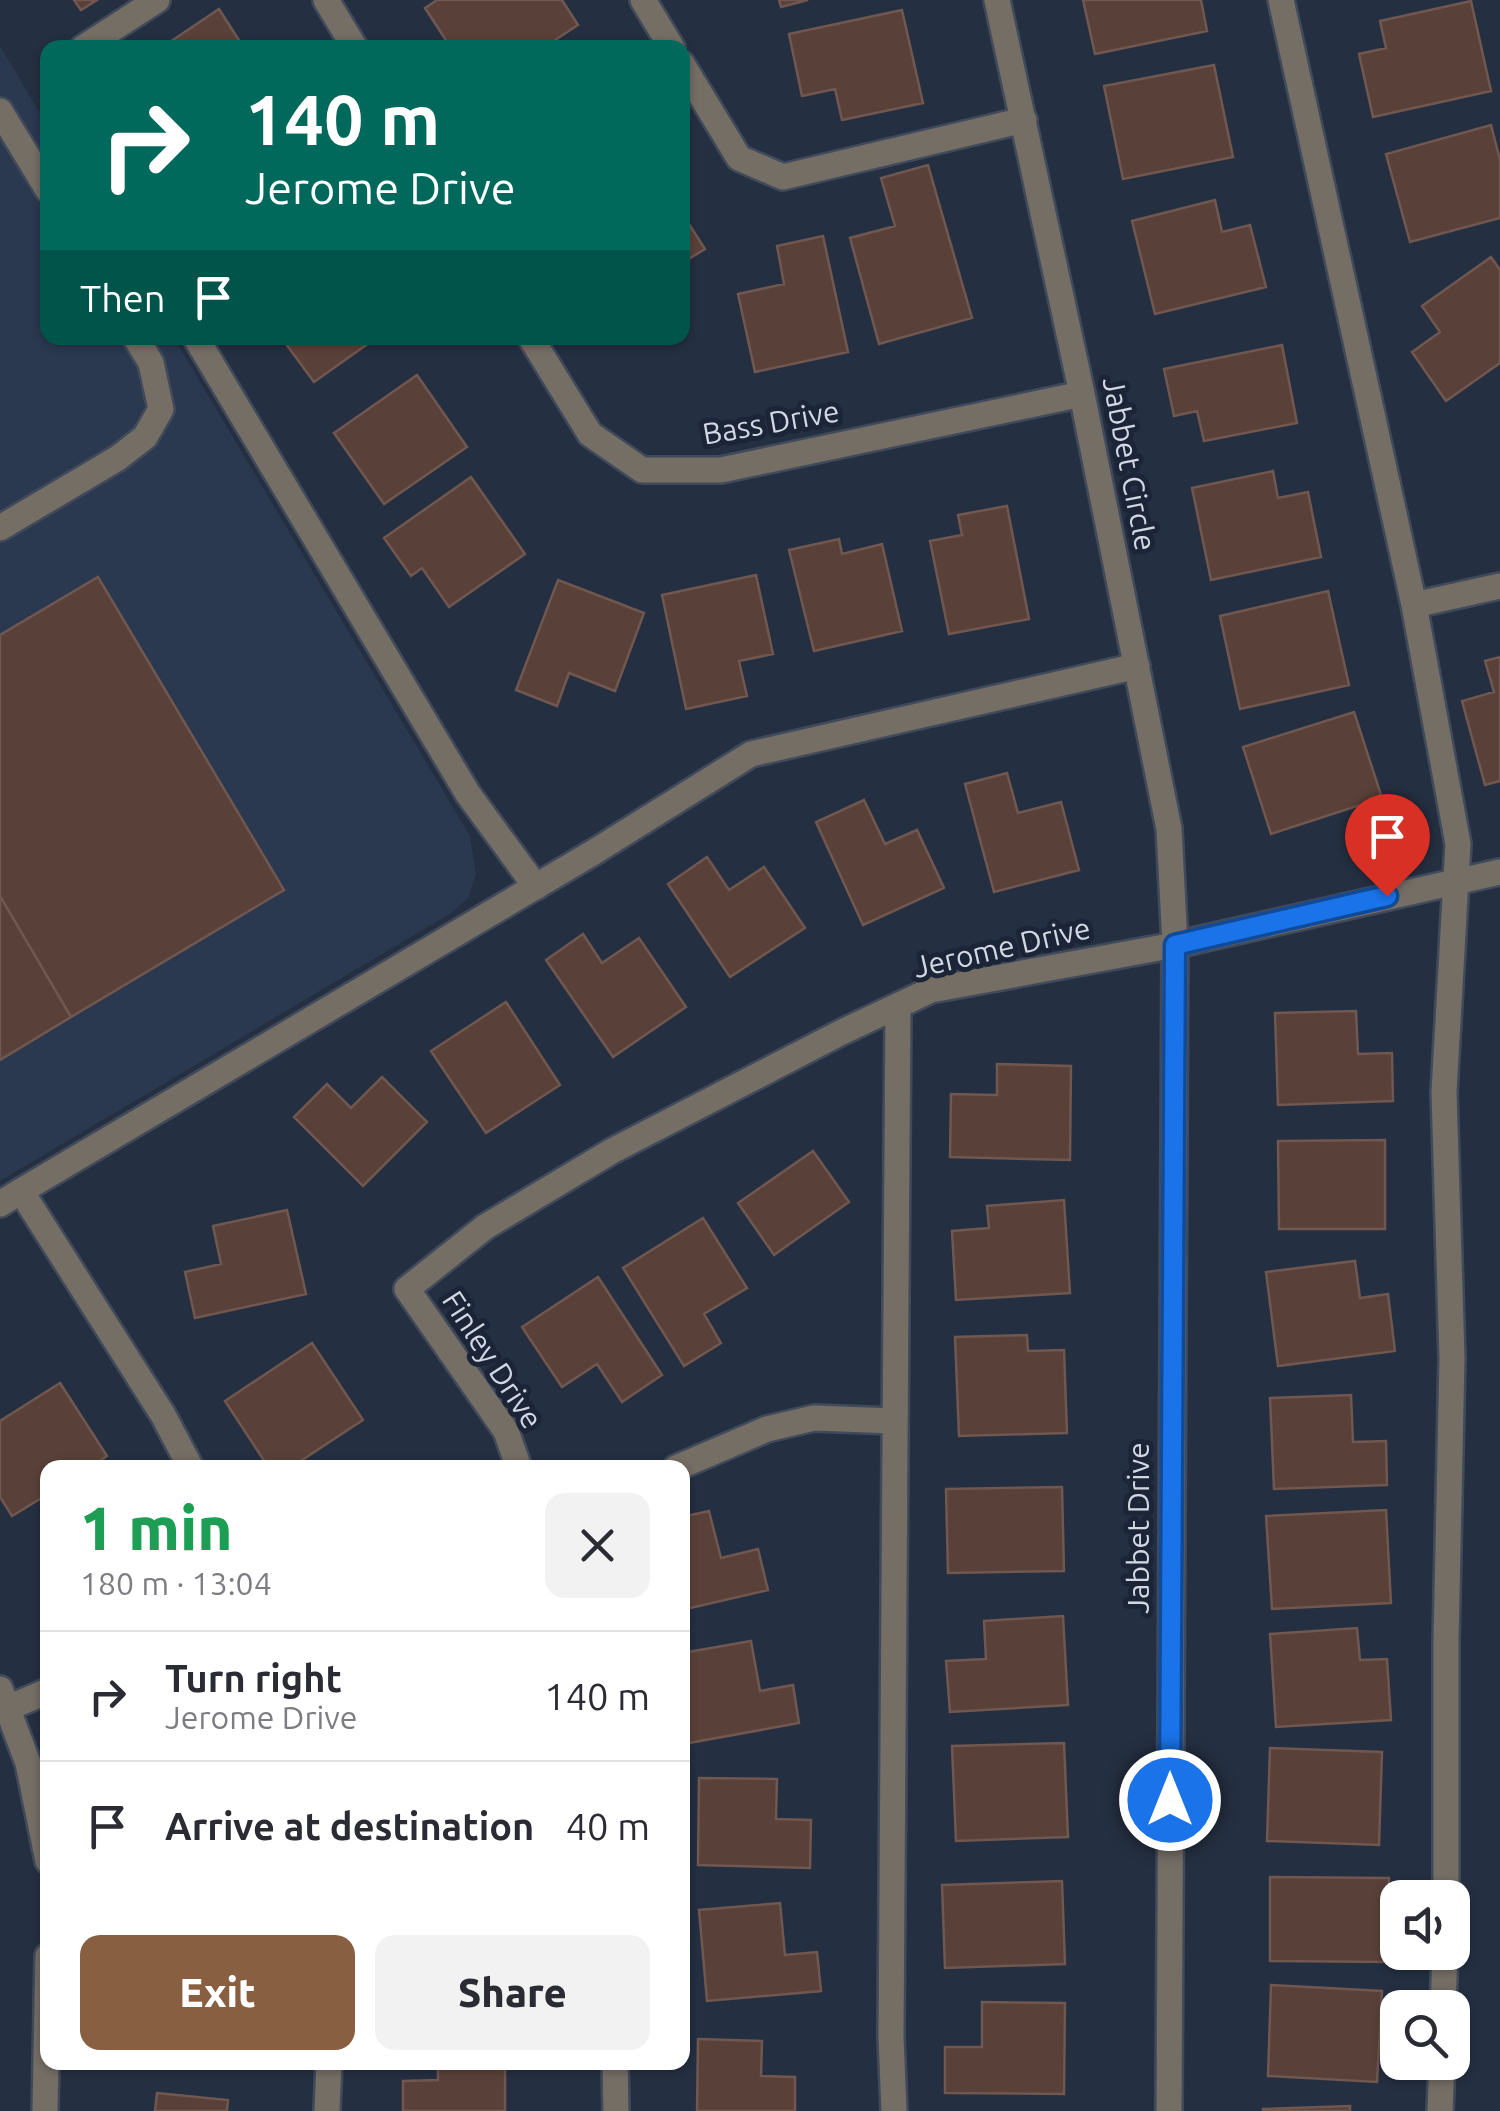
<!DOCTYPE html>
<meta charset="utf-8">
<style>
body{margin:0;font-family:Ubuntu,sans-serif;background:#f2f2f3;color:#2b2b33;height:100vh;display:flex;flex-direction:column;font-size:38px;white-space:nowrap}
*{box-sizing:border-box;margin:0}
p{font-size:32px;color:#7c7c81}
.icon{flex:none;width:55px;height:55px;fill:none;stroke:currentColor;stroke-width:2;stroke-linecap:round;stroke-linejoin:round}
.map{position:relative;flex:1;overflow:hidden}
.panel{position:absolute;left:40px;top:1460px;width:650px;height:610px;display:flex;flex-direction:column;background:#fff;border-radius:20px;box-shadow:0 2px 8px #0004}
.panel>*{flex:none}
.banner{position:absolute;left:40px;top:40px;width:650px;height:305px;border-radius:20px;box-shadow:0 2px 8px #0004;background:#00695c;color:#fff;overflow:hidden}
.controls{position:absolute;left:1380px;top:1880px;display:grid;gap:20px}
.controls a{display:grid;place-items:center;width:90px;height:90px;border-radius:20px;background:#fff;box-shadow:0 2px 8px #0004;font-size:50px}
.pin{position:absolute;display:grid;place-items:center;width:85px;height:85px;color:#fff;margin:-102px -42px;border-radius:50% 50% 50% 0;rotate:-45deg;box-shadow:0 0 10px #0007}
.pin .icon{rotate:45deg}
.me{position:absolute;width:110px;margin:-55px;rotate:0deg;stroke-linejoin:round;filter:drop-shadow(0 0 8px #0008)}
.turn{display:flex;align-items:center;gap:35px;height:210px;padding:0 40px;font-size:45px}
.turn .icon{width:130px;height:130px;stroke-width:2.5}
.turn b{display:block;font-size:70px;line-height:85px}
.then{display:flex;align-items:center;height:95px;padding:0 40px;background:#0003;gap:20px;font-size:38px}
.round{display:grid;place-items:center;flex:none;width:105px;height:105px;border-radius:20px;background:#f2f2f3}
.summary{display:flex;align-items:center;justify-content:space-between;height:170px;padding:0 40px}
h1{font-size:60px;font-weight:800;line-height:75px;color:#1e9e55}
.cta{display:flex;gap:20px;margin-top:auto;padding:20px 40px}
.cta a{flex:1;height:115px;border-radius:20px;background:#885f40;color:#fff;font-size:40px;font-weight:800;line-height:115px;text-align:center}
.cta a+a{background:#f2f2f3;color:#2b2b33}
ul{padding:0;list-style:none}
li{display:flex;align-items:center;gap:30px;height:130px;padding:0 40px;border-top:2px solid #e1e1e2}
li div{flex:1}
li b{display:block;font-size:38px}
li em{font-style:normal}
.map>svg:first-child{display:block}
.built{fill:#2a3850}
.building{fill:#594139;stroke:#70574f;stroke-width:2.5}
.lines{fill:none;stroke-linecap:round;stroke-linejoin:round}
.minor-casing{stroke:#404a5b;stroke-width:30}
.minor{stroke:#756e65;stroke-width:25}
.route-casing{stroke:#114b97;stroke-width:25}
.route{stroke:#1a73e8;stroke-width:18}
.labels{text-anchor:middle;stroke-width:10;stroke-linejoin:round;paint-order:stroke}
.street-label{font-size:30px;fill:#d1d8e4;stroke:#1b2537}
</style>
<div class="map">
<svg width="1500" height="2111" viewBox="0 0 1500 2111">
<rect width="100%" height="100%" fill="#242f41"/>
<path class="built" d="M 0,46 L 47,125 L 48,338 L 174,338 L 470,836 L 476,874 L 468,898 L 451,913 L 0,1181 Z"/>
<path class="building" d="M 74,0 L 97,0 L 81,10 Z
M 437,0 L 562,0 L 578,25 L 543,48 L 451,48 L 425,8 Z
M 779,0 L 808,0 L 781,7 Z
M 1083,0 L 1201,0 L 1207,31 L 1095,54 Z
M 1471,1 L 1491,91 L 1373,117 L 1359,54 L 1386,48 L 1380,21 Z
M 219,9 L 244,48 L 161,48 Z
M 902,10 L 923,103 L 842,120 L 835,89 L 802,96 L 789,34 Z
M 1214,65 L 1233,157 L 1123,179 L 1104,86 Z
M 1491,125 L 1500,160 L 1500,218 L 1410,242 L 1386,154 Z
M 928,165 L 972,318 L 879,344 L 850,238 L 895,226 L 881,178 Z
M 1215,200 L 1222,232 L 1250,225 L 1266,287 L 1155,314 L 1132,221 Z
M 682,213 L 705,249 L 682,263 Z
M 823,236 L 848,352 L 755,372 L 738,294 L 784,284 L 777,246 Z
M 1491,257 L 1500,270 L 1500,363 L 1446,401 L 1412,352 L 1440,332 L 1422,306 Z
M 294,338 L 376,338 L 314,382 L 286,344 Z
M 1282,345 L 1297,423 L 1204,441 L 1197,411 L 1174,416 L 1164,369 Z
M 417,375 L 467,447 L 384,504 L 334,433 Z
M 1273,471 L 1278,498 L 1308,492 L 1321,557 L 1211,580 L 1192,488 Z
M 471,477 L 525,554 L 449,607 L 422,568 L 411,576 L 384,538 Z
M 1007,506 L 1029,619 L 949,634 L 930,541 L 962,535 L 958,515 Z
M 839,539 L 842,554 L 882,544 L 902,631 L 814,651 L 789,550 Z
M 756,575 L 773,654 L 739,661 L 747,696 L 686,709 L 662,595 Z
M 98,577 L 284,890 L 71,1017 L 0,896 L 0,635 Z
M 558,580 L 644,613 L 615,691 L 569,673 L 557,706 L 516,690 Z
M 1328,591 L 1349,685 L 1240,709 L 1220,616 Z
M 1500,657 L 1500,781 L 1485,785 L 1462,701 L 1494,692 L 1485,661 Z
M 1354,712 L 1382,798 L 1271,834 L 1243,747 Z
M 1007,773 L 1018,813 L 1061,802 L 1079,870 L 994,892 L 965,784 Z
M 864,800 L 885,844 L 917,830 L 944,888 L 863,925 L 816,822 Z
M 707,857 L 729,890 L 764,867 L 805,928 L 730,977 L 668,884 Z
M 0,896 L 71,1017 L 0,1060 Z
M 583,934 L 602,963 L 639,938 L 686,1007 L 613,1057 L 546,960 Z
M 506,1002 L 560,1085 L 486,1133 L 431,1051 Z
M 1356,1011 L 1358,1054 L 1392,1053 L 1393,1101 L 1278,1105 L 1275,1013 Z
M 997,1064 L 1071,1066 L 1070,1160 L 950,1157 L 951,1094 L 997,1095 Z
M 382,1077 L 427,1122 L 363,1186 L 294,1117 L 327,1084 L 351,1108 Z
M 1385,1140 L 1385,1229 L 1279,1229 L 1278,1141 Z
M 813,1151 L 849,1202 L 774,1255 L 738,1203 Z
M 1064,1200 L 1070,1293 L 956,1300 L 952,1231 L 989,1228 L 987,1206 Z
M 287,1210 L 306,1294 L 195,1318 L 185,1272 L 221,1264 L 213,1226 Z
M 703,1218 L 747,1288 L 704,1314 L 721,1343 L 684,1366 L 623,1268 Z
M 1355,1261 L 1360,1298 L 1388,1294 L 1395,1351 L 1278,1366 L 1266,1272 Z
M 598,1277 L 662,1375 L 622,1402 L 597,1364 L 562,1387 L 522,1327 Z
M 1027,1335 L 1028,1351 L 1064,1350 L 1067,1433 L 959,1436 L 955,1337 Z
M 312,1343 L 363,1420 L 290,1468 L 269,1468 L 225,1401 Z
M 60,1383 L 107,1456 L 89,1468 L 48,1468 L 48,1494 L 12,1516 L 0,1497 L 0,1421 Z
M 1351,1395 L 1353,1442 L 1386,1441 L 1387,1485 L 1274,1489 L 1270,1398 Z
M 1062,1487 L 1064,1571 L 948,1573 L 946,1489 Z
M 1386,1510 L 1391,1603 L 1272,1609 L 1266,1516 Z
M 709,1511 L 721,1558 L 758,1549 L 768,1590 L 682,1610 L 682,1517 Z
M 1063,1616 L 1068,1705 L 950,1712 L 946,1661 L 986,1659 L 984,1621 Z
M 1357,1628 L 1360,1660 L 1387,1659 L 1391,1720 L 1276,1727 L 1270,1634 Z
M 751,1641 L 760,1691 L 793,1685 L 799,1723 L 689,1743 L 682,1709 L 682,1653 Z
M 1064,1743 L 1068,1837 L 956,1841 L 952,1746 Z
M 1270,1748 L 1382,1752 L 1379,1845 L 1267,1841 Z
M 699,1778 L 777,1779 L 776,1819 L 811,1820 L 810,1868 L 698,1865 Z
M 1270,1877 L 1389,1878 L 1389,1962 L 1270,1961 Z
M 1062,1881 L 1065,1964 L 945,1968 L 942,1885 Z
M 780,1903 L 785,1955 L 817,1952 L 821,1991 L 707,2001 L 699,1910 Z
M 1271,1985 L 1382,1991 L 1377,2082 L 1268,2076 Z
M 982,2002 L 1065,2003 L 1064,2094 L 945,2093 L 945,2047 L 982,2047 Z
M 698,2039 L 762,2041 L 761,2076 L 795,2077 L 795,2111 L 697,2111 Z
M 438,2062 L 505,2062 L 505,2111 L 403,2111 L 403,2081 L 438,2080 Z
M 157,2093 L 228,2100 L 227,2111 L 155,2111 Z
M 1350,2106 L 1350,2111 L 1263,2111 L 1263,2109 Z"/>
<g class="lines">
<g class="minor-casing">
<path id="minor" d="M 326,0 L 355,48
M 643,0 L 672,48
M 997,0 L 1082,394 L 1169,829 L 1175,945 L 1169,2111
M 1281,0 L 1414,605
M 83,48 L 157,0
M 682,64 L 739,158 L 783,177 L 1024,120
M 0,111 L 48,190
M 196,338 L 468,794 L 536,887
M 531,338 L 590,434 L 642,470 L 721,470 L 1082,394
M 0,528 L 118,458 L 145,437 L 161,409 L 151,363 L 136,338
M 21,1191 L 594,852 L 751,754 L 1137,666
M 0,1204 L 21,1191 L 163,1415 L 191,1468
M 519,1468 L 506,1431 L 407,1289 L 485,1227 L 612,1151 L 842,1032 L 931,990 L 1175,945 L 1500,872
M 676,1468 L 767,1429 L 814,1418 L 895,1421
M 0,1689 L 28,1763 L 48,1861
M 8,1708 L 48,1691
M 1446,1898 L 1446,1641 L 1452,1358 L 1444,1092 L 1458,844 L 1414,605 L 1500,586
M 1443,2008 L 1445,1952
M 615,2062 L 616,2111
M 45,2111 L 48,1956
M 327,2111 L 329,2062
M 894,2111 L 891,2037 L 898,1006
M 1440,2111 L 1442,2062"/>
</g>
<use href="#minor" class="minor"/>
</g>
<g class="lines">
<g class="route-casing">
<path id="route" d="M 1170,1800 L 1175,945 L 1387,896"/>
</g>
<use href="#route" class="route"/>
</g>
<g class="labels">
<g class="street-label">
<text transform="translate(771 423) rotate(-10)" y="10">Bass Drive</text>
<text transform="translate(1129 464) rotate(79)" y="10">Jabbet Circle</text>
<text transform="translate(1002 948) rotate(-13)" y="10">Jerome Drive</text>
<text transform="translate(492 1360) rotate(57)" y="10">Finley Drive</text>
<text transform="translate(1139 1528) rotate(-90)" y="10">Jabbet Drive</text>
</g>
</g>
</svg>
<div class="controls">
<a><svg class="icon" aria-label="sound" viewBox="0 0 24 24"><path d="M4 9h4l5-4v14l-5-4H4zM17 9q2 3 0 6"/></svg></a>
<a><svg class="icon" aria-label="search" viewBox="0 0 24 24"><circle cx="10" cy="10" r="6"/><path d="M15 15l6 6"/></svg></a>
</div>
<div class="pin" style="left:1387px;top:896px;background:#d93025"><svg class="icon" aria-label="arrive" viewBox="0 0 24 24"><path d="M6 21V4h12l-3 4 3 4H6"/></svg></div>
<svg class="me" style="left:1170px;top:1800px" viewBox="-20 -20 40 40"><circle r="17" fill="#1a73e8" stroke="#fff" stroke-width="3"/><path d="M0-11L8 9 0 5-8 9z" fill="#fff"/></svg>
<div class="banner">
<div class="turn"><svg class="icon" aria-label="right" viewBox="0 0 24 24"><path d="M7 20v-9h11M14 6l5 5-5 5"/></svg><div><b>140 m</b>Jerome Drive</div></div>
<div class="then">Then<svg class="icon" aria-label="arrive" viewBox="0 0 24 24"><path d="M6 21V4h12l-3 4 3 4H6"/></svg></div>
</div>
<section class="panel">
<div class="summary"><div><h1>1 min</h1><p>180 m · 13:04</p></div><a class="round"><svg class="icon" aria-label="close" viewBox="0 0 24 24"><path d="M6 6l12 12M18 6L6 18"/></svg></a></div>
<ul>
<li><svg class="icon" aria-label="right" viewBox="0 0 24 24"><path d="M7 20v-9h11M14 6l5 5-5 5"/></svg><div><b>Turn right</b><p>Jerome Drive</p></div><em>140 m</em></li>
<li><svg class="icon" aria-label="arrive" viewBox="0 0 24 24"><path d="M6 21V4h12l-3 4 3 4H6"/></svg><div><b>Arrive at destination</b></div><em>40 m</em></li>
</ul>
<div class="cta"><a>Exit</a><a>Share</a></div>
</section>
</div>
